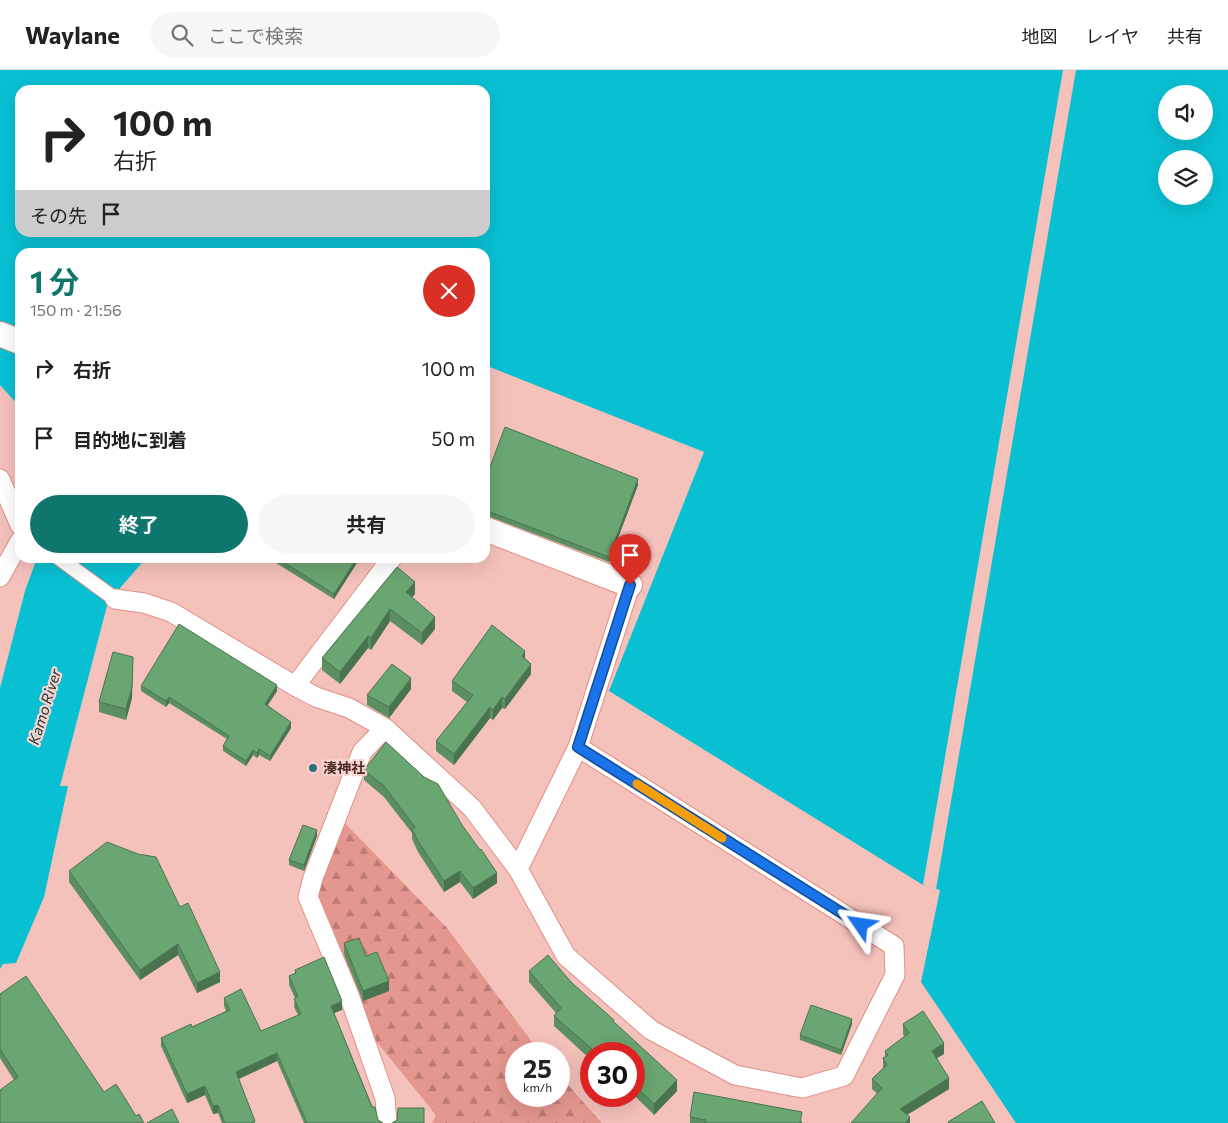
<!DOCTYPE html>
<html lang="ja">
<meta charset="utf-8">
<style>
body{margin:0;font-family:Commissioner,"Noto Sans JP",sans-serif;background:#f6f6f6;color:#222;height:100vh;display:flex;flex-direction:column;font-size:19px;white-space:nowrap}
*{box-sizing:border-box;margin:0}
p{font-size:16px;color:#767676}
.icon{flex:none;width:28px;height:28px;fill:none;stroke:currentColor;stroke-width:2;stroke-linecap:round;stroke-linejoin:round}
.map{position:relative;flex:1;overflow:hidden}
.panel{position:absolute;left:15px;top:178px;width:475px;height:315px;display:flex;flex-direction:column;background:#fff;border-radius:15px;box-shadow:0 5px 20px #0002}
.panel>*{flex:none}
.guide{position:absolute;left:15px;top:15px;width:475px;height:152px;border-radius:15px;box-shadow:0 5px 20px #0002;background:#fff;color:#222;overflow:hidden}
.tools{position:absolute;left:1158px;top:15px;display:grid;gap:10px}
.tools a{display:grid;place-items:center;width:55px;height:55px;border-radius:50%;background:#fff;box-shadow:0 5px 20px #0002;font-size:25px}
.speed{position:absolute;left:505px;top:972px;display:flex;gap:10px;font-size:25px;font-weight:700;text-align:center}
.speed>*{display:grid;place-content:center;width:65px;height:65px;border-radius:50%;background:#fff;box-shadow:0 5px 20px #0002;line-height:1}
.speed small{font-size:12px;font-weight:400}
.speed .limit{border:8px solid #d22;background:#fff;color:#111}
.pin{position:absolute;display:grid;place-items:center;width:42px;height:42px;color:#fff;margin:-51px -21px;border-radius:50% 50% 50% 0;rotate:-45deg;box-shadow:0 0 5px #0007}
.pin .icon{rotate:45deg}
.me{position:absolute;width:55px;margin:-28px;rotate:302deg;stroke-linejoin:round;filter:drop-shadow(0 0 4px #0008)}
.turn{display:flex;align-items:center;gap:18px;height:105px;padding:0 15px;font-size:22px}
.turn .icon{width:65px;height:65px;stroke-width:2.5}
.turn b{display:block;font-size:35px;line-height:42px}
.then{display:flex;align-items:center;height:48px;padding:0 15px;background:#0003;gap:10px;font-size:19px}
.round{display:grid;place-items:center;flex:none;width:52px;height:52px;border-radius:26px;background:#f6f6f6}
.overview{display:flex;align-items:center;justify-content:space-between;height:85px;padding:0 15px}
h1{font-size:30px;font-weight:700;line-height:38px;color:#0f766e}
.cta{display:flex;gap:10px;margin-top:auto;padding:10px 15px}
.cta a{flex:1;height:58px;border-radius:30px;background:#0f766e;color:#fff;font-size:20px;font-weight:700;line-height:58px;text-align:center}
.cta a+a{background:#f6f6f6;color:#222}
ul{padding:0;list-style:none}
li{display:flex;align-items:center;gap:15px;height:70px;padding:0 15px}
li div{flex:1}
li b{display:block;font-size:19px}
li em{font-style:normal}
header{display:flex;align-items:center;gap:30px;box-sizing:border-box;height:70px;padding:0 25px;background:#fff;border-bottom:1px solid #e0e0e0}
header strong{font-size:24px}
nav{display:flex;gap:28px;margin-inline-start:auto;font-size:18px}
.search{width:350px;height:45px;background:#f6f6f6;display:flex;align-items:center;gap:12px;box-sizing:border-box;padding:0 18px;border-radius:28px;color:#767676;font-size:19px}
.map>svg:first-child{display:block}
.forest{fill:url(#forest-firs)}
.water{fill:#09c0d3;fill-rule:evenodd}
.pier{fill:#f5c1bb}
.lines{fill:none;stroke-linecap:round;stroke-linejoin:round}
.pedestrian-casing{stroke:#e08f86;stroke-width:16}
.minor-casing{stroke:#e08f86;stroke-width:21}
.tertiary-casing{stroke:#e08f86;stroke-width:26}
.pedestrian{stroke:#fff;stroke-width:14}
.minor{stroke:#fff;stroke-width:19}
.tertiary{stroke:#fff;stroke-width:24}
.wall{fill:#5b8f61}
.shaded-wall{fill:#4a744f}
.building{fill:#6aa671;stroke:#4a744f}
.route-casing{stroke:#114b97;stroke-width:12}
.route{stroke:#1a73e8;stroke-width:9}
.slow{stroke:#f59e0b;stroke-width:9}
.poi-dot{fill:#2a737c;stroke:#f6d3ce;stroke-width:2}
.labels{text-anchor:middle;stroke-width:4.5;stroke-linejoin:round;paint-order:stroke}
.poi-label{font-size:14px;font-weight:bold;fill:#4c2b27;stroke:#f6d3ce;text-anchor:start}
.water-label{font-size:15px;font-style:italic;fill:#17363a;stroke:#f6d3ce}
</style>
<header>
<strong>Waylane</strong>
<div class="search"><svg class="icon" aria-label="search" viewBox="0 0 24 24"><circle cx="10" cy="10" r="6"/><path d="M15 15l6 6"/></svg>ここで検索</div>
<nav><a>地図</a><a>レイヤ</a><a>共有</a></nav>
</header>
<div class="map">
<svg width="1228" height="1053" viewBox="0 0 1228 1053">
<defs>
<pattern id="forest-firs" width="22" height="20" patternUnits="userSpaceOnUse" patternTransform="scale(1.25)"><rect width="22" height="20" fill="#e4978e"/><path d="M5 1l3.5 6h-7zM16 11l3.5 6h-7z" fill="#bb7b74"/></pattern>
</defs>
<rect width="100%" height="100%" fill="#f5c1bb"/>
<path class="forest" d="M 336,744 L 447,858 L 541,984 L 516,984 L 516,1026 L 559,1026 L 559,1005 L 602,1053 L 432,1053 L 436,1045 L 376,971 L 315,830 Z"/>
<path class="water" d="M 0,0 L 1228,0 L 1228,1053 L 1016,1053 L 921,912 L 940,820 L 923,815 L 609,621 L 704,382 L 485,295 L 485,182 L 20,182 L 20,337 L 0,315 ZM 20,20 L 485,20 L 485,162 L 20,162 ZM 1166,24 L 1204,24 L 1204,61 L 1166,61 ZM 1166,89 L 1204,89 L 1204,126 L 1166,126 Z
M 37,488 L 146,488 L 108,532 L 60,716 L 68,716 L 44,827 L 16,893 L 3,894 L 0,899 L 0,618 L 25,521 Z"/>
<path class="pier" d="M 1063,0 L 1076,0 L 936,819 L 923,815 Z"/>
<g class="lines">
<g class="pedestrian-casing">
<path id="pedestrian" d="M 59,488 L 115,529"/>
</g>
<g class="minor-casing">
<path id="minor" d="M 0,409 L 20,455
M 0,507 L 20,471
M 115,529 L 144,533 L 171,542 L 295,616 L 316,627 L 349,638 L 385,658 L 472,738 L 518,799 L 566,886 L 651,960 L 735,1005 L 802,1018 L 844,1006 L 895,905 L 894,876 L 578,677
M 295,616 L 392,488
M 385,658 L 362,682 L 313,808 L 308,827 L 349,925 L 385,1028 L 387,1053
M 518,799 L 578,677 L 630,515"/>
</g>
<g class="tertiary-casing">
<path id="tertiary" d="M 0,264 L 20,272
M 485,459 L 630,515"/>
</g>
<use href="#pedestrian" class="pedestrian"/>
<use href="#minor" class="minor"/>
<use href="#tertiary" class="tertiary"/>
</g>
<path class="wall" d="M 485,410 L 638,415 L 609,492 L 485,445 Z
M 268,488 L 360,488 L 334,529 Z
M 397,497 L 415,524 L 412,527 L 435,559 L 422,575 L 390,551 L 371,580 L 368,578 L 340,614 L 322,600 L 322,588 Z
M 525,589 L 531,604 L 505,639 L 502,638 L 493,650 L 490,648 L 454,695 L 436,681 L 436,671 L 467,632 L 452,621 L 452,611 Z
M 141,616 L 277,621 L 268,635 L 291,658 L 270,691 L 259,685 L 257,688 L 253,685 L 246,696 L 223,681 L 223,676 L 227,669 L 169,633 L 166,637 L 141,621 Z
M 411,619 L 389,648 L 367,635 L 367,625 Z
M 132,628 L 126,650 L 99,642 L 99,632 Z
M 386,672 L 497,813 L 473,829 L 460,812 L 444,822 L 418,782 L 412,769 L 412,763 L 384,727 L 364,710 L 364,700 Z
M 317,766 L 304,801 L 289,795 L 289,790 Z
M 69,801 L 180,837 L 220,912 L 197,923 L 178,885 L 140,910 L 69,812 Z
M 344,873 L 366,886 L 389,921 L 363,931 L 344,884 Z
M 295,900 L 342,940 L 334,943 L 378,1050 L 383,1053 L 304,1053 L 277,991 L 239,1009 L 255,1053 L 222,1053 L 218,1043 L 213,1044 L 205,1025 L 187,1033 L 161,976 L 161,968 L 192,957 L 226,941 L 224,936 L 224,928 L 261,961 L 298,945 L 294,937 L 295,928 L 289,915 L 289,906 L 295,903 Z
M 529,901 L 572,913 L 614,952 L 677,1021 L 654,1045 L 634,1025 L 634,984 L 591,984 L 591,994 L 589,992 L 589,988 L 554,956 L 554,946 L 556,943 L 529,912 Z
M 0,924 L 104,1022 L 136,1046 L 14,1010 L 0,988 Z
M 852,954 L 841,985 L 800,970 L 800,965 Z
M 903,954 L 944,984 L 937,988 L 949,1019 L 907,1045 L 910,1053 L 872,1019 L 872,1009 L 883,998 L 883,988 L 885,987 L 885,981 L 905,967 L 903,964 Z
M 690,1047 L 802,1051 L 802,1053 L 690,1053 Z"/>
<path class="shaded-wall" d="M 638,409 L 638,415 L 609,492 L 609,487 Z
M 357,488 L 360,488 L 334,529 L 334,524 Z
M 415,512 L 415,524 L 406,534 L 406,522 Z
M 390,539 L 390,551 L 371,580 L 371,568 Z
M 435,547 L 435,559 L 422,575 L 422,563 Z
M 368,566 L 368,578 L 340,614 L 340,602 Z
M 525,581 L 525,592 L 522,586 Z
M 133,587 L 132,628 L 126,650 L 126,639 Z
M 531,594 L 531,604 L 505,639 L 505,629 Z
M 411,608 L 411,619 L 389,648 L 389,637 Z
M 277,615 L 277,621 L 265,639 L 265,634 Z
M 169,627 L 169,633 L 166,637 L 166,631 Z
M 502,627 L 502,638 L 493,650 L 493,640 Z
M 490,637 L 490,648 L 454,695 L 454,684 Z
M 291,652 L 291,658 L 270,691 L 270,686 Z
M 259,679 L 259,685 L 257,688 L 257,683 Z
M 253,680 L 253,685 L 246,696 L 246,691 Z
M 317,760 L 317,766 L 304,801 L 304,795 Z
M 460,801 L 460,812 L 444,822 L 444,811 Z
M 497,803 L 497,813 L 473,829 L 473,818 Z
M 178,874 L 178,885 L 140,910 L 140,900 Z
M 220,902 L 220,912 L 197,923 L 197,913 Z
M 389,911 L 389,921 L 363,931 L 363,921 Z
M 342,931 L 342,940 L 331,944 L 331,936 Z
M 852,949 L 852,954 L 841,985 L 841,980 Z
M 944,973 L 944,984 L 932,991 L 932,981 Z
M 277,983 L 277,991 L 236,1010 L 236,1002 Z
M 949,1008 L 949,1019 L 900,1049 L 900,1039 Z
M 677,1010 L 677,1021 L 654,1045 L 654,1034 Z
M 205,1016 L 205,1025 L 187,1033 L 187,1024 Z
M 218,1035 L 218,1043 L 213,1044 L 213,1036 Z
M 910,1047 L 910,1053 L 905,1053 Z"/>
<path class="building" d="M 505,357 L 638,409 L 609,487 L 485,440 L 485,410 Z
M 277,488 L 357,488 L 334,524 Z
M 397,497 L 415,512 L 406,522 L 435,547 L 422,563 L 390,539 L 371,568 L 368,566 L 340,602 L 322,588 Z
M 179,554 L 277,615 L 265,634 L 291,652 L 270,686 L 259,679 L 257,683 L 253,680 L 246,691 L 223,676 L 229,666 L 169,627 L 166,631 L 141,616 Z
M 492,555 L 525,581 L 522,586 L 531,594 L 505,629 L 502,627 L 493,640 L 490,637 L 454,684 L 436,671 L 473,625 L 452,611 Z
M 113,582 L 133,587 L 132,617 L 126,639 L 99,632 Z
M 392,594 L 411,608 L 389,637 L 367,625 Z
M 386,672 L 424,707 L 438,714 L 462,755 L 480,780 L 481,779 L 497,803 L 473,818 L 460,801 L 444,811 L 418,771 L 412,759 L 415,757 L 384,716 L 364,700 Z
M 303,755 L 317,760 L 304,795 L 289,790 Z
M 107,772 L 138,784 L 156,787 L 180,837 L 188,833 L 220,902 L 197,913 L 178,874 L 140,900 L 69,801 Z
M 359,868 L 366,886 L 377,882 L 389,911 L 363,921 L 344,873 Z
M 548,885 L 572,913 L 614,950 L 613,951 L 677,1010 L 654,1034 L 634,1015 L 634,984 L 592,984 L 589,982 L 592,979 L 554,946 L 561,938 L 529,901 Z
M 324,887 L 342,931 L 331,936 L 372,1037 L 375,1037 L 378,1050 L 383,1053 L 307,1053 L 277,983 L 236,1002 L 255,1051 L 251,1053 L 225,1053 L 218,1035 L 213,1036 L 205,1016 L 187,1024 L 161,968 L 191,954 L 192,957 L 230,940 L 224,928 L 241,919 L 261,961 L 301,944 L 294,929 L 298,927 L 289,906 L 296,903 L 295,900 Z
M 26,906 L 104,1022 L 116,1014 L 136,1046 L 139,1044 L 144,1053 L 0,1053 L 0,1020 L 18,1007 L 0,979 L 0,924 Z
M 811,935 L 852,949 L 841,980 L 800,965 Z
M 923,941 L 944,973 L 932,981 L 949,1008 L 900,1039 L 910,1047 L 905,1053 L 851,1053 L 882,1018 L 872,1009 L 887,995 L 883,988 L 888,985 L 885,981 L 909,963 L 903,954 Z
M 694,1022 L 802,1042 L 800,1053 L 705,1053 L 706,1050 L 690,1047 Z
M 982,1031 L 995,1053 L 949,1053 L 948,1052 Z
M 398,1038 L 424,1038 L 424,1053 L 392,1053 L 397,1050 Z
M 172,1039 L 179,1053 L 147,1053 Z"/>
<g class="lines">
<g class="route-casing">
<path id="route" d="M 630,515 L 578,677 L 861,855"/>
</g>
<use href="#route" class="route"/>
<path class="slow" d="M 637,714 L 722,768"/>
</g>
<circle class="poi-dot" cx="313" cy="698" r="5"/>
<g class="labels">
<g class="poi-label">
<text x="323" y="703">湊神社</text>
</g>
<g class="water-label">
<text transform="translate(45 637) rotate(-73)" y="5">Kamo River</text>
</g>
</g>
</svg>
<div class="tools">
<a><svg class="icon" aria-label="sound" viewBox="0 0 24 24"><path d="M4 9h4l5-4v14l-5-4H4zM17 9q2 3 0 6"/></svg></a>
<a><svg class="icon" aria-label="layers" viewBox="0 0 24 24"><path d="M12 4l9 5-9 5-9-5zM3 14l9 5 9-5"/></svg></a>
</div>
<div class="speed"><div>25<small>km/h</small></div><div class="limit">30</div></div>
<div class="pin" style="left:630px;top:515px;background:#d93025"><svg class="icon" aria-label="arrive" viewBox="0 0 24 24"><path d="M6 21V4h12l-3 4 3 4H6"/></svg></div>
<svg class="me" style="left:861px;top:855px" viewBox="-20 -20 40 40"><path d="M0-17L14 15 0 8-14 15z" fill="#1a73e8" stroke="#fff" stroke-width="4"/></svg>
<div class="guide">
<div class="turn"><svg class="icon" aria-label="right" viewBox="0 0 24 24"><path d="M7 20v-9h11M14 6l5 5-5 5"/></svg><div><b>100 m</b>右折</div></div>
<div class="then">その先<svg class="icon" aria-label="arrive" viewBox="0 0 24 24"><path d="M6 21V4h12l-3 4 3 4H6"/></svg></div>
</div>
<section class="panel">
<div class="overview"><div><h1>1 分</h1><p>150 m · 21:56</p></div><a class="round" style="background:#d93025;color:#fff"><svg class="icon" aria-label="close" viewBox="0 0 24 24"><path d="M6 6l12 12M18 6L6 18"/></svg></a></div>
<ul>
<li><svg class="icon" aria-label="right" viewBox="0 0 24 24"><path d="M7 20v-9h11M14 6l5 5-5 5"/></svg><div><b>右折</b></div><em>100 m</em></li>
<li><svg class="icon" aria-label="arrive" viewBox="0 0 24 24"><path d="M6 21V4h12l-3 4 3 4H6"/></svg><div><b>目的地に到着</b></div><em>50 m</em></li>
</ul>
<div class="cta"><a>終了</a><a>共有</a></div>
</section>
</div>
